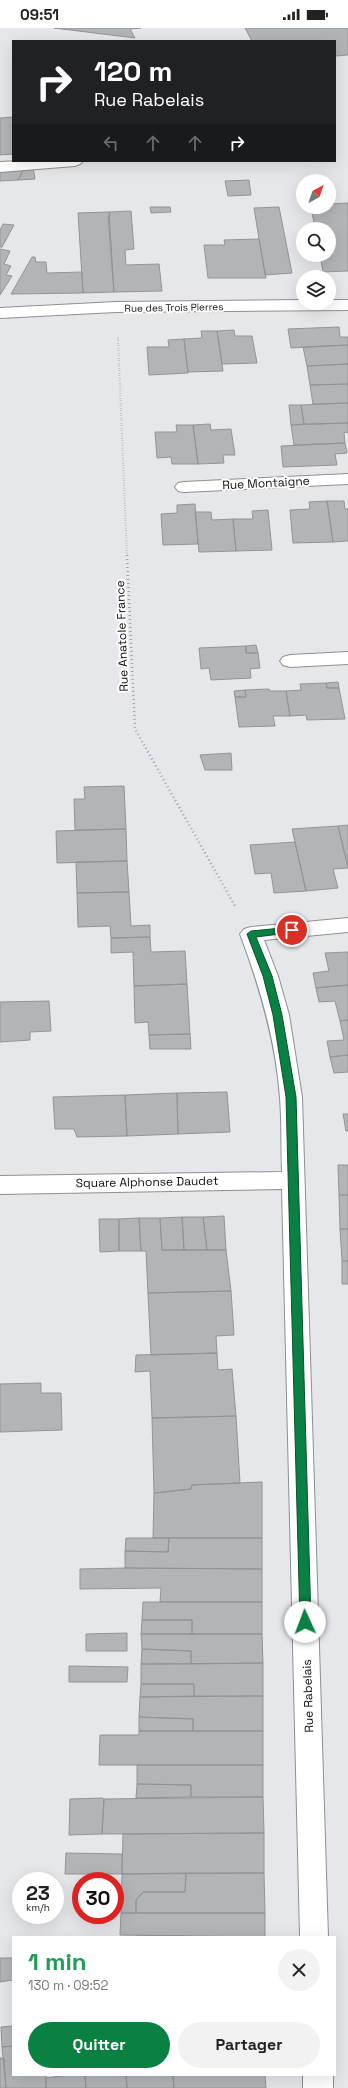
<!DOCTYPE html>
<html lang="fr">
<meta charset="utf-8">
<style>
body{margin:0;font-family:"Space Grotesk",sans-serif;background:#f2f2f2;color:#222;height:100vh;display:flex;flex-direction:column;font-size:15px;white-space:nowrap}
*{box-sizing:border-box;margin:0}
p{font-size:13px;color:#767676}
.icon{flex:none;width:22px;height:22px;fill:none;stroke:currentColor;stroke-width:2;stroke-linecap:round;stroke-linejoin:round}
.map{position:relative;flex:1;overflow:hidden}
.side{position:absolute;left:12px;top:1908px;width:324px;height:140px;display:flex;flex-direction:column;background:#fff;border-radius:0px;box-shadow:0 4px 16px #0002}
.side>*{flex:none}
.guide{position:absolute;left:12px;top:12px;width:324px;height:122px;border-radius:0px;box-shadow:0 4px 16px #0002;background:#202124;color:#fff;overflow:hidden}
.needle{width:26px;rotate:40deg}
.controls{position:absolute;left:296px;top:146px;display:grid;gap:8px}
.controls a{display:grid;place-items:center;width:40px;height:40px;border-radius:50%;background:#fff;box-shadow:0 4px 16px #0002;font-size:20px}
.speed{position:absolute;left:12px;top:1844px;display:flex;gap:8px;font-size:20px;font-weight:700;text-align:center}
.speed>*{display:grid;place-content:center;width:52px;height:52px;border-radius:50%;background:#fff;box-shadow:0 4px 16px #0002;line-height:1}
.speed small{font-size:10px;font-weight:400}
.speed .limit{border:6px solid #d22;background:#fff;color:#111}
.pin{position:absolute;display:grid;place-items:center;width:34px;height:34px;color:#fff;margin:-17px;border:2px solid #fff;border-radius:50%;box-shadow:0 1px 4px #0007}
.me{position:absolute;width:44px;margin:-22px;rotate:358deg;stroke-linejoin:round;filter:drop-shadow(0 0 3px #0008)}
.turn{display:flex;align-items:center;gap:14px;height:84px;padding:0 16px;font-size:18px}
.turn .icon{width:52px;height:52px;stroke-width:2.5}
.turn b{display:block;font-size:28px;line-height:34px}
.lanes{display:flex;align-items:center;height:38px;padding:0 16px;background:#0003;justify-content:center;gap:20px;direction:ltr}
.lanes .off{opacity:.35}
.round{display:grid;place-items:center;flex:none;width:42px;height:42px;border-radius:21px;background:#f2f2f2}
.overview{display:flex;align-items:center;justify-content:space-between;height:68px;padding:0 16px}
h1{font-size:24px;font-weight:600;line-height:30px;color:#1e9e55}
.cta{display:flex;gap:8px;margin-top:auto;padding:8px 16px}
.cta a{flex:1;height:46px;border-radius:24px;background:#0b8043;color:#fff;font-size:16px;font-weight:600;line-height:46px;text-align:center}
.cta a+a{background:#f2f2f2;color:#222}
.status{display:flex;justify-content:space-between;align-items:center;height:28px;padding:0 20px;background:#fff;direction:ltr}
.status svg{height:11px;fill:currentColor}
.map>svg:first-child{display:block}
.building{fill:#b2b5b8;stroke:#929497}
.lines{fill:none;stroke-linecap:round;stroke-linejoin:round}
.minor-casing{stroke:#8e8f92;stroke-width:2}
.path-far1{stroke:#a2a3a6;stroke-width:2;stroke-dasharray:0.5 2;stroke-linecap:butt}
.path{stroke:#a2a3a6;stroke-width:2.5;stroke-dasharray:1 3;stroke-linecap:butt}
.minor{fill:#fff;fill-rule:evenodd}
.route{fill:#0b8043;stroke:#07532c}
.labels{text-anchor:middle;stroke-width:4;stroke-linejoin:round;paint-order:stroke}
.far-street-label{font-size:10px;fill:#0e0e0f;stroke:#fff}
.street-label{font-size:12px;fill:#0e0e0f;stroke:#fff}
</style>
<div class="status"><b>09:51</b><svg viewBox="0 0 49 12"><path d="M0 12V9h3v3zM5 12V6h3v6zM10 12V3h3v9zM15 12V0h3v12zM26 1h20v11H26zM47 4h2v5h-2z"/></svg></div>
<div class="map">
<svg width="348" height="2060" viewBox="0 0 348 2060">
<rect width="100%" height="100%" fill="#e6e7eb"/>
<path class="building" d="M 54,0 L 141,0 L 130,1 L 135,10 Z
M 245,0 L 348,0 L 348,27 L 335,28 L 335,13 L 252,13 Z
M 13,89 L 13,126 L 0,127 L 0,90 Z
M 25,139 L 18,152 L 0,153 L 0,144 L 2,141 Z
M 25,139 L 33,139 L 35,151 L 18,152 Z
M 249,152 L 251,167 L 228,168 L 225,153 Z
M 348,175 L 348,243 L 323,244 L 320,227 L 329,227 L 329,201 L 315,201 L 311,179 L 329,179 L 329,176 Z
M 150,179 L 170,179 L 171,184 L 151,185 Z
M 279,179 L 292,245 L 265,247 L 254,180 Z
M 131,183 L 134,221 L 125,222 L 126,237 L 159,236 L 162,263 L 114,264 L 108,188 L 110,188 L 109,184 Z
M 109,184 L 114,264 L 83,265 L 78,185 Z
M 3,196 L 14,197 L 2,219 L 0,219 L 0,202 Z
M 259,211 L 266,250 L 208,250 L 204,217 L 225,217 L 224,212 Z
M 0,221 L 10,223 L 4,236 L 11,238 L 6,247 L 12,248 L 0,267 Z
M 32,229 L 35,229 L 36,234 L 46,234 L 47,245 L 82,244 L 83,265 L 11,266 Z
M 339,299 L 340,309 L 348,309 L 348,317 L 291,320 L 288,301 Z
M 234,302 L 235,308 L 252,308 L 257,335 L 222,336 L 217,303 Z
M 201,303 L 217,303 L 223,343 L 188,344 L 184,311 L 202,310 Z
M 184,311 L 188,345 L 149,347 L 147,319 L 169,319 L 168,312 Z
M 348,317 L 348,336 L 307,338 L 303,319 Z
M 348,336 L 348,356 L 310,357 L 307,338 Z
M 348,356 L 348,375 L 313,376 L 310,357 Z
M 348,375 L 348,395 L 304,396 L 301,377 Z
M 289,377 L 301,377 L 304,396 L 291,397 Z
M 348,395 L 348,404 L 344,405 L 345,415 L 294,417 L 291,397 Z
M 210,396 L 211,402 L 231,401 L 235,427 L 223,427 L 224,435 L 198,436 L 193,397 Z
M 176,397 L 193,397 L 198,436 L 172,436 L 171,429 L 157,430 L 155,404 L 177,404 Z
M 345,415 L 347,425 L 335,426 L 337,437 L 283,439 L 281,418 Z
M 327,473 L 344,473 L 345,481 L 348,481 L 348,513 L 333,514 Z
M 327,473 L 333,514 L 293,515 L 290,482 L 310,481 L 309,474 Z
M 195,476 L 198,516 L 163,517 L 161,486 L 177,485 L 177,477 Z
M 268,482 L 272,522 L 236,523 L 233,491 L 253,491 L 252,483 Z
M 195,484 L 211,484 L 212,492 L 233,491 L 236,523 L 199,524 Z
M 256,617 L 258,625 L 246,625 L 246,618 Z
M 246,618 L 246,625 L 258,625 L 260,640 L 250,641 L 251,650 L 211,652 L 209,640 L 201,641 L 199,620 Z
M 338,654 L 339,660 L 327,660 L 326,655 Z
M 326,655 L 327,660 L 339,660 L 345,691 L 307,692 L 306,687 L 290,688 L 286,663 L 301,662 L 300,656 Z
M 269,661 L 270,663 L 286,663 L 290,688 L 273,688 L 275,698 L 239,699 L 235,669 L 246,669 L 245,662 Z
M 245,662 L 246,669 L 235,669 L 234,663 Z
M 231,725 L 232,742 L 205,742 L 200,727 Z
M 124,758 L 126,801 L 75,802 L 74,771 L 85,771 L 84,759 Z
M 348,797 L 348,838 L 338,798 Z
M 338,798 L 348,840 L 333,841 L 338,860 L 306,863 L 292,801 Z
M 126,801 L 127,833 L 57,835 L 56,803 Z
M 295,814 L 306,863 L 274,865 L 271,845 L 255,846 L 250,817 Z
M 127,833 L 129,864 L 77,865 L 76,834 Z
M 129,864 L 131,898 L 150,897 L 150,909 L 111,910 L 110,898 L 78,899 L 77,865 Z
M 150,909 L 151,924 L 185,923 L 187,956 L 134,958 L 133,924 L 111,925 L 111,910 Z
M 348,924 L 348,957 L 316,960 L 313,945 L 329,943 L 325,925 Z
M 187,956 L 190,1006 L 149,1007 L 148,994 L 135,995 L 134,958 Z
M 348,957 L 348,992 L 340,993 L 335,973 L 319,974 L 316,960 Z
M 49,973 L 51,1003 L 30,1004 L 30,1012 L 0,1014 L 0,974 Z
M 348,992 L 348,1027 L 330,1029 L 327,1013 L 344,1012 L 340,993 Z
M 190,1006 L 191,1021 L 150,1021 L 149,1007 Z
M 348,1027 L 348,1044 L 334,1045 L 330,1029 Z
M 227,1064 L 230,1104 L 178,1106 L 177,1065 Z
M 177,1065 L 178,1106 L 127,1108 L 125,1067 Z
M 125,1067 L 127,1108 L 77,1109 L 74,1101 L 55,1101 L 53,1069 Z
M 343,1086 L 348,1086 L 348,1103 L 346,1103 Z
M 338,1137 L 348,1137 L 348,1167 L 339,1167 Z
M 339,1167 L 348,1167 L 348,1201 L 340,1201 Z
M 224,1188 L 226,1222 L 207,1222 L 203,1189 Z
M 182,1189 L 184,1222 L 162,1222 L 160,1190 Z
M 182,1189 L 203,1189 L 207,1222 L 184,1222 Z
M 139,1190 L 141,1223 L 119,1223 L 119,1191 Z
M 139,1190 L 160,1190 L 162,1222 L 226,1222 L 231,1263 L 148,1265 L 146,1223 L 141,1223 Z
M 99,1191 L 119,1191 L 119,1223 L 100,1224 Z
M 340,1201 L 348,1201 L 348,1233 L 342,1233 Z
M 342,1233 L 348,1233 L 348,1256 L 342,1256 Z
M 231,1263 L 234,1307 L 216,1308 L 217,1325 L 151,1327 L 148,1265 Z
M 217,1325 L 218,1342 L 232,1341 L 236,1388 L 152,1390 L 150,1343 L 135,1344 L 136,1327 Z
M 41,1355 L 41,1365 L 61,1365 L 62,1402 L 0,1404 L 0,1356 Z
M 236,1388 L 240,1455 L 192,1457 L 191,1461 L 154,1465 L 152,1390 Z
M 262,1454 L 262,1510 L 153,1510 L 154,1465 L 191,1461 L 192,1457 Z
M 126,1510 L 169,1510 L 168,1524 L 125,1523 Z
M 169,1510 L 262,1510 L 262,1541 L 125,1540 L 125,1523 L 168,1524 Z
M 125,1540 L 262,1541 L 262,1574 L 160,1574 L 161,1560 L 80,1561 L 80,1541 Z
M 143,1574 L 262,1574 L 262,1606 L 192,1606 L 192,1592 L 142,1592 Z
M 142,1592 L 192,1592 L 192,1606 L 141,1606 Z
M 127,1605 L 127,1623 L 86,1623 L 86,1606 Z
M 141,1606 L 262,1606 L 263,1635 L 191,1636 L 191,1623 L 142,1621 Z
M 142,1621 L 191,1623 L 191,1636 L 141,1636 Z
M 263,1635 L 263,1668 L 194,1668 L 194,1656 L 141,1656 L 141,1636 Z
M 69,1638 L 128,1639 L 127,1654 L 69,1654 Z
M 141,1656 L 194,1656 L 194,1668 L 140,1669 Z
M 263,1668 L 263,1703 L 193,1703 L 193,1691 L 139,1689 L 140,1669 Z
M 139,1689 L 193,1691 L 193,1703 L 139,1703 Z
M 139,1703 L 263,1703 L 263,1737 L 99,1737 L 100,1707 L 139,1707 Z
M 137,1737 L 263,1737 L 263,1769 L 191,1769 L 191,1757 L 137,1756 Z
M 137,1756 L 191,1757 L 191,1769 L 136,1770 Z
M 263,1769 L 264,1805 L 102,1806 L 104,1771 Z
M 102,1770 L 104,1771 L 102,1806 L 69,1807 L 70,1771 Z
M 264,1805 L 264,1845 L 122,1846 L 123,1806 Z
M 66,1825 L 122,1826 L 122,1846 L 65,1846 Z
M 186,1845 L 185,1864 L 143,1864 L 136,1872 L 136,1885 L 121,1885 L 122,1846 Z
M 186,1845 L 264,1845 L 265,1885 L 136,1885 L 136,1872 L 143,1864 L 185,1864 Z
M 121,1885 L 265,1885 L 265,1909 L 120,1907 Z
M 137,1908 L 185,1908 L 137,1909 Z
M 0,1930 L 13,1930 L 13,1952 L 0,1954 Z
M 13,1998 L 13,2018 L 2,2019 L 1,1999 Z
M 13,2018 L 13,2047 L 46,2047 L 46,2060 L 6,2060 L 2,2019 Z
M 0,2030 L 4,2030 L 6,2060 L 0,2060 Z
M 68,2047 L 85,2047 L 86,2060 L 46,2060 L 46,2050 Z
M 85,2047 L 126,2047 L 127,2060 L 86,2060 Z
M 126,2047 L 173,2047 L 174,2060 L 127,2060 Z
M 173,2047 L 265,2047 L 266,2060 L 174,2060 Z"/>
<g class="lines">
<g class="minor-casing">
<path id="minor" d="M 18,133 L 83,133 L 80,136 L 75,138 L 0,144 L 0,134 Z
M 303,272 L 303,275 L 329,275 L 329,272 L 348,272 L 348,282 L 116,284 L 0,290 L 0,280 L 116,274 Z
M 348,446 L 348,456 L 184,464 L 178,463 L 175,459 L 178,455 L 184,454 Z
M 348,624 L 348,636 L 290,639 L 283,637 L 280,633 L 283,629 L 290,627 Z
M 348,890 L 348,904 L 264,912 L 278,948 L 289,987 L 302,1069 L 328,1909 L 300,1909 L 282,1161 L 0,1166 L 0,1148 L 282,1144 C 281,1119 282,1094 280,1070 C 276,1013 260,959 240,906 L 244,901 L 251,899 Z
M 303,2047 L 333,2047 L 333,2060 L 303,2060 Z"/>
</g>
<path class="path-far1" d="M 118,310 L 127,528"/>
<path class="path" d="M 127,527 L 135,701 L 235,878"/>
<use href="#minor" class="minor"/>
</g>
<path class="route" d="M 292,899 L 296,900 L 296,904 L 256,909 L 272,948 L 282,987 L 296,1069 L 311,1594 L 309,1597 L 302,1597 L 300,1594 L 286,1069 L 273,987 L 263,948 L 247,906 L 251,903 Z"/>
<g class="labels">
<g class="far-street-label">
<text transform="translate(174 279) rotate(-1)" y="4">Rue des Trois Pierres</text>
</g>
<g class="street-label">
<text transform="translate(266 455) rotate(-3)" y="4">Rue Montaigne</text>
<text transform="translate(122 608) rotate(-92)" y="4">Rue Anatole France</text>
<text transform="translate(147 1154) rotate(-1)" y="4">Square Alphonse Daudet</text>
<text transform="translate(308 1668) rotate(-92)" y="4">Rue Rabelais</text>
</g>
</g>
</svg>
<div class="controls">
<a><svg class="needle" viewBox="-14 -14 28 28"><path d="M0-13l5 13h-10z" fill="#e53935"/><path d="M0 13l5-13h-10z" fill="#767676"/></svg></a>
<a><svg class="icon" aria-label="search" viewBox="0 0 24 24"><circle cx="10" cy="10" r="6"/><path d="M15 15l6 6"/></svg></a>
<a><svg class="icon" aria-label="layers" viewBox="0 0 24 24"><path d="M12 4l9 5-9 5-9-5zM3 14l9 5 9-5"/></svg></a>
</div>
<div class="speed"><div>23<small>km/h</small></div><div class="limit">30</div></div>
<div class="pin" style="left:292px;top:902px;background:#d93025"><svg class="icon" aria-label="arrive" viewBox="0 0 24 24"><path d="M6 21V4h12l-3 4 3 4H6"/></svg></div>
<svg class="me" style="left:305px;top:1594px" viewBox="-20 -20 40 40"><circle r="19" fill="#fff"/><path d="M0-13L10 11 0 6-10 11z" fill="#0b8043"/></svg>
<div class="guide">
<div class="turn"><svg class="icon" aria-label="right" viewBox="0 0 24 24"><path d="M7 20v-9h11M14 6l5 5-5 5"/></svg><div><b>120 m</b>Rue Rabelais</div></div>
<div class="lanes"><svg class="icon off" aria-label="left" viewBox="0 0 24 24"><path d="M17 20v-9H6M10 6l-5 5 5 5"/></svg><svg class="icon off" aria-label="ahead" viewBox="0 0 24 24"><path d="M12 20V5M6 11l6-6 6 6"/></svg><svg class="icon off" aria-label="ahead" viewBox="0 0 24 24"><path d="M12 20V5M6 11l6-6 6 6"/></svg><svg class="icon" aria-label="right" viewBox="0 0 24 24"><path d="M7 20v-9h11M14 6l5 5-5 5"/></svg></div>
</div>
<section class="side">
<div class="overview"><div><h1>1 min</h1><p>130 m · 09:52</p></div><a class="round"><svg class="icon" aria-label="close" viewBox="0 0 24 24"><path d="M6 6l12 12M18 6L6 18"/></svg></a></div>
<div class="cta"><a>Quitter</a><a>Partager</a></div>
</section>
</div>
